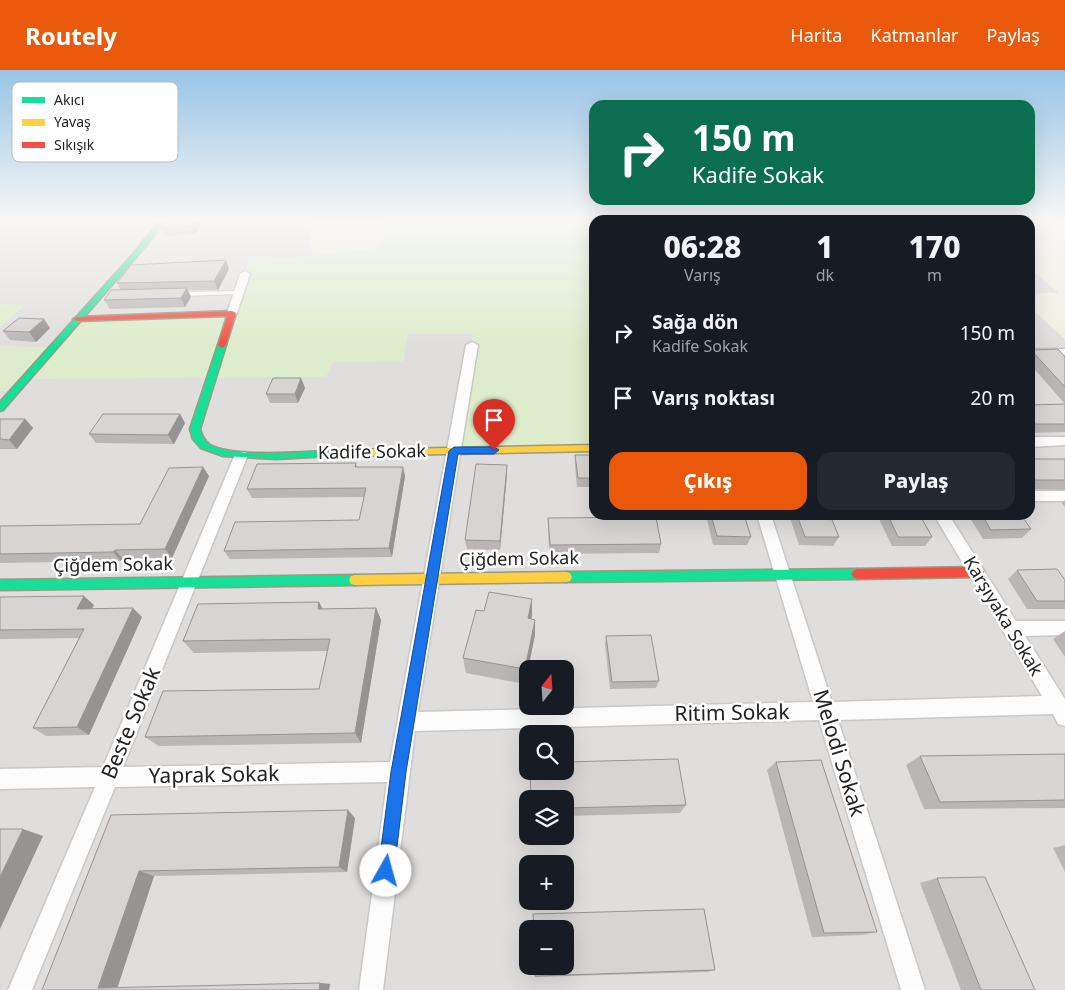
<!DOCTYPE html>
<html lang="tr">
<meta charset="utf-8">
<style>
body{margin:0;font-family:"Noto Sans",sans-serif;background:#242831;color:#f1f3f6;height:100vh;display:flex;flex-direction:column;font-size:19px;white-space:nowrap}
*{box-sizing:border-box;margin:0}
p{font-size:16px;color:#9ea1a6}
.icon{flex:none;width:28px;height:28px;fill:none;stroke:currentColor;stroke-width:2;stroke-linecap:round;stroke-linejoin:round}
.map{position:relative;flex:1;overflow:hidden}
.panel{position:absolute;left:589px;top:145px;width:446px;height:305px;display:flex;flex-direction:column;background:#171b24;border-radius:15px;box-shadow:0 5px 20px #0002}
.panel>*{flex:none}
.top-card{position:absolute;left:589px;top:30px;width:446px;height:105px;border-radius:15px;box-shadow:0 5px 20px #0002;background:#0b6e4f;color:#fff;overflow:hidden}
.needle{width:32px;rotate:17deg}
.controls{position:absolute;left:519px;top:590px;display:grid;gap:10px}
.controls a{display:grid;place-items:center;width:55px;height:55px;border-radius:10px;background:#171b24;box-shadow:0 5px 20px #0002;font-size:25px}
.pin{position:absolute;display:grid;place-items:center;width:42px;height:42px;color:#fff;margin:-51px -21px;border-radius:50% 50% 50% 0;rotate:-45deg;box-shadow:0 0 5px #0007}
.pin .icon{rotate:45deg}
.me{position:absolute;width:55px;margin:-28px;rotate:7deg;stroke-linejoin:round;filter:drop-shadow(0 0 4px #0008)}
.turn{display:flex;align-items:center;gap:18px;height:105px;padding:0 20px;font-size:22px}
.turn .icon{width:65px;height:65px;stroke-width:2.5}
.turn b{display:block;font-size:35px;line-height:42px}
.eta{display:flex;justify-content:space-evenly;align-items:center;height:85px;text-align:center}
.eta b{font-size:30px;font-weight:800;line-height:35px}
.cta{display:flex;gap:10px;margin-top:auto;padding:10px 20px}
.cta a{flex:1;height:58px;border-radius:15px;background:#ea580c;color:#fff;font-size:20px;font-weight:800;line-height:58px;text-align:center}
.cta a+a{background:#242831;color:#f1f3f6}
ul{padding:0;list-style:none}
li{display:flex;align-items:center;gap:15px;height:65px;padding:0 20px}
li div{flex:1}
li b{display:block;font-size:19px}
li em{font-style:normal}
header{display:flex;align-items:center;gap:30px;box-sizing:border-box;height:70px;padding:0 25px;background:#ea580c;color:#fff}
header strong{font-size:24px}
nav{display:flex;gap:28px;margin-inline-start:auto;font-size:18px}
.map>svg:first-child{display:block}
.residential{fill:#dfdedc;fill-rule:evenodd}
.farmland{fill:#efefdf}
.grass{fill:#ddeccb}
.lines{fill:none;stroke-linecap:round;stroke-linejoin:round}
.lane-casing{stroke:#c9c8c7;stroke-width:2}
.street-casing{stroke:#c9c8c7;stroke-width:3}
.fast-casing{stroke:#999a82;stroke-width:3}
.slow-casing{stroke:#999a82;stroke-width:3}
.jam-casing{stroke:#999a82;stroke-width:3}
.lane{fill:#fdfcfc;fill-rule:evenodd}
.street{fill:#fdfcfc;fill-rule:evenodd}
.fast{fill:#16e098;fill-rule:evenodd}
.slow{fill:#ffcf43;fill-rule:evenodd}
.jam{fill:#f24e42;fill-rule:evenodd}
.wall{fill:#b9b6b5}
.shaded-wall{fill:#969493}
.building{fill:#d7d4d2;stroke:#969493}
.route{fill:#1a73e8;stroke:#114b97}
.labels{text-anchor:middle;stroke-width:5;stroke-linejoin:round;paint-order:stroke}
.street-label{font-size:18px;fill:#222;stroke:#fff}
.near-street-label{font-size:21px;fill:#222;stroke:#fff}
.key{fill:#fff;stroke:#bdbdbd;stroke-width:1}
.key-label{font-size:14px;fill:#222}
</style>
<header>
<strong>Routely</strong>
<nav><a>Harita</a><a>Katmanlar</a><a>Paylaş</a></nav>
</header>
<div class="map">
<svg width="1065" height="920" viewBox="0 0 1065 920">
<rect width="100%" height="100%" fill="#f0eeeb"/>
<path class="residential" d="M 0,149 L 310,149 L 312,186 L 249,192 L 232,243 L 51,278 L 0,276 L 0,256 L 23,236 L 0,234 Z
M 1030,204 L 1037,204 L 1060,223 L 1030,224 Z
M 1030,237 L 1065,269 L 1065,920 L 0,920 L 0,321 L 17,318 L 25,309 L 333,292 L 403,291 L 408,264 L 473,264 L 472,275 L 594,378 L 594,445 L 1030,445 ZM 528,599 L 565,599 L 565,636 L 528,636 ZM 528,664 L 565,664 L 565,701 L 528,701 ZM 528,729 L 565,729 L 565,766 L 528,766 ZM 528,794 L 565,794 L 565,831 L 528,831 ZM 528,859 L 565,859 L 565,896 L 528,896 Z"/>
<path class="farmland" d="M 310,149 L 390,149 L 377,178 L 312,186 Z
M 833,149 L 1065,149 L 1065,269 L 1030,237 L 1030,224 L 1059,223 L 1037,204 L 1030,204 L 1030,150 Z"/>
<path class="grass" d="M 390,149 L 735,150 L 594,150 L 594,378 L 454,381 L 473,264 L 408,264 L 403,291 L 333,292 L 326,307 L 25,309 L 17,318 L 0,321 L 0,276 L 50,278 L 77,249 L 232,243 L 249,192 L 373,179 L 380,174 Z
M 0,234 L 24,235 L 0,256 Z"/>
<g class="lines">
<g class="lane-casing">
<path id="lane" d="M 239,221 L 241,222 L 241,224 L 180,226 L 177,224 L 180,222 Z"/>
</g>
<g class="street-casing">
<path id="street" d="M 730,149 L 739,149 L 739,150 L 730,150 Z
M 245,201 L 250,204 L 237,243 L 236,245 L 228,245 L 227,243 L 240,204 Z
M 472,272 L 478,275 L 418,642 L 813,632 L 757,445 L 771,445 L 832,632 L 1042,626 L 934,445 L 949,445 L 1016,551 L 1065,551 L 1065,565 L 1025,566 L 1065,629 L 1065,656 L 1058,654 L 1053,644 L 838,650 L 925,920 L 901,920 L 819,650 L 415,661 L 383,920 L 359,920 L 387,712 L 115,717 L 32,920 L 8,920 L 95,717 L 0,719 L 0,699 L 103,697 L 236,382 L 246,382 L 248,385 L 123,697 L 390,692 L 466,275 Z
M 1030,279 L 1065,279 L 1065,285 L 1030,285 Z
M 1030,367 L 1065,367 L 1065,375 L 1030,377 Z
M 1030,421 L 1065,421 L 1065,431 L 1030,431 Z"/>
</g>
<g class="fast-casing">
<path id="fast" d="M 161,149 L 167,149 L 138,185 L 3,340 L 0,341 L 0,332 L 134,183 Z
M 222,272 L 226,275 L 200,359 C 202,366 204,371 210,375 C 236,389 315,381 346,380 L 351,383 L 350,385 L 276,389 L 223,386 L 201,378 L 193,369 L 190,359 L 218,275 Z
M 857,499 L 861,501 L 863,504 L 861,507 L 857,509 L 566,512 L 562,511 L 560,507 L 562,503 L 566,502 Z
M 355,505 L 359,506 L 361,510 L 359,514 L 355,515 L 0,520 L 0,510 Z"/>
</g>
<g class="slow-casing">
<path id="slow" d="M 594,375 L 594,381 L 346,386 L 341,383 L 346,380 Z
M 566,502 L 570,503 L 572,507 L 570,511 L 566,512 L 355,515 L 351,514 L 349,510 L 351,506 L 355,505 Z"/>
</g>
<g class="jam-casing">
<path id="jam" d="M 232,241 L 236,243 L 226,275 L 222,278 L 218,275 L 227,246 L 77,251 L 73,249 L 77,247 Z
M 978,497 L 982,499 L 984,502 L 982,505 L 978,507 L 857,509 L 853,507 L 851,504 L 853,501 L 857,499 Z"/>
</g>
<use href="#lane" class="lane"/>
<use href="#street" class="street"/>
<use href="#fast" class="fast"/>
<use href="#slow" class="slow"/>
<use href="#jam" class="jam"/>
</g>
<path class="wall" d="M 168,149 L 203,149 L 195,164 L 165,166 L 161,157 Z
M 229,199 L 218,220 L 187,220 L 191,227 L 185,237 L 110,239 L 104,230 L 121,220 L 117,213 Z
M 50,258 L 36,272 L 10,270 L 3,261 Z
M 1031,280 L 1065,287 L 1065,362 L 1030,363 L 1030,335 L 1065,334 L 1030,294 L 1030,282 Z
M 301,308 L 305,318 L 298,333 L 270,333 L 266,324 Z
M 180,344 L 185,353 L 174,374 L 96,373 L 89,364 Z
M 0,349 L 25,349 L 33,358 L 17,379 L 0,379 Z
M 575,385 L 594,385 L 594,417 L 577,417 L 575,395 Z
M 1030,389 L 1065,389 L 1065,420 L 1030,419 Z
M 356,393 L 357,397 L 405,406 L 392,487 L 230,489 L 224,481 L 359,450 L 364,427 L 252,428 L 247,419 Z
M 507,404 L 500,480 L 467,479 L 465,470 Z
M 209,406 L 172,488 L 123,489 L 121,491 L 0,493 L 0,456 L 140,454 Z
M 1065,430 L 1065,437 L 1062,433 Z
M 706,445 L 744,445 L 751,467 L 747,475 L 713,475 Z
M 789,445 L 830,445 L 839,467 L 833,476 L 799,475 Z
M 877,445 L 920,445 L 932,467 L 925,476 L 892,476 Z
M 968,445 L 1021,445 L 1031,459 L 1022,468 L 983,469 Z
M 548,448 L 661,474 L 659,483 L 549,484 Z
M 1017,500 L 1065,510 L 1065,539 L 1027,539 L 1008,509 Z
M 0,527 L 94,535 L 92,538 L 142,547 L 89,665 L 46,666 L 33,658 L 79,568 L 0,569 Z
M 532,529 L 532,545 L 531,549 L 535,565 L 528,599 L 525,614 L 466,603 L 463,588 L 484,541 Z
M 376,538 L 381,550 L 361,673 L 159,676 L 145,667 L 319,619 L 327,581 L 194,583 L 183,571 L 322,539 Z
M 1065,561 L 1065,587 L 1053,569 Z
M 606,566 L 659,611 L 656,618 L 610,619 L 605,574 Z
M 1065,684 L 1065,738 L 924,739 L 906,695 L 920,686 Z
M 776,692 L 877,862 L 862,865 L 812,867 L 767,700 Z
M 565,729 L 686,735 L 680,743 L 565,746 Z
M 111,745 L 355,748 L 347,802 L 154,806 L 117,918 L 320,913 L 330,914 L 42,920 Z
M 1065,775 L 1065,802 L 1053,778 Z
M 937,808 L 1035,920 L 961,920 L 920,813 Z
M 534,896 L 715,900 L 707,902 L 535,907 Z"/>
<path class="shaded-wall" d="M 195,149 L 203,149 L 195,164 L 191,156 Z
M 226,190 L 229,199 L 218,220 L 214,211 Z
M 187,218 L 191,227 L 185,237 L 181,228 Z
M 44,249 L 50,258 L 36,272 L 29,262 Z
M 301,308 L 305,318 L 298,333 L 295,324 Z
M 180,344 L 185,353 L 174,374 L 168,365 Z
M 25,349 L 33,358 L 17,379 L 9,370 Z
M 507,395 L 507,404 L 500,480 L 500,471 Z
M 203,397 L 209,406 L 172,488 L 165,479 Z
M 403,397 L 405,406 L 392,487 L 389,478 Z
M 115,480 L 123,489 L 121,491 L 113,482 Z
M 84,526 L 94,535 L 87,548 L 77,539 Z
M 532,529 L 532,545 L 528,564 L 528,548 Z
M 319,532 L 326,545 L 318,539 Z
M 133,538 L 142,547 L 89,665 L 77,657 Z
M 376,538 L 381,550 L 361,673 L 355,663 Z
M 535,550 L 535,565 L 528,599 L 525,614 L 525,599 Z
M 348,740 L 355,748 L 347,802 L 339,797 Z
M 23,759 L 43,766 L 0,859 L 0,807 Z
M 139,801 L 154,806 L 117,919 L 98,918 Z
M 320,913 L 330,914 L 329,920 L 319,920 Z"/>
<path class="building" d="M 168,149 L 195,149 L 191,156 L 161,157 Z
M 807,149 L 839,149 L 840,150 L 785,150 Z
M 226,190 L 214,211 L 117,213 L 131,195 Z
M 187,218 L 181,228 L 104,230 L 111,220 Z
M 19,248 L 44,249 L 29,262 L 3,261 Z
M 1058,279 L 1065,287 L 1065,317 L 1031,280 Z
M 273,308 L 301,308 L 295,324 L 266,324 Z
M 1065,334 L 1065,354 L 1030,354 L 1030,335 Z
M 103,344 L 180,344 L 168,365 L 89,364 Z
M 0,349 L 25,349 L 9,370 L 0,369 Z
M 575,385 L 594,385 L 594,408 L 578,408 Z
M 1030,389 L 1065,389 L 1065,410 L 1030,410 Z
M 356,393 L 355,397 L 403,397 L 389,478 L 224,481 L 235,452 L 359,450 L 366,418 L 247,419 L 257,394 Z
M 476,394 L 507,395 L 500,471 L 465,470 Z
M 203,397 L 165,479 L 115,480 L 113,482 L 0,484 L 0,456 L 140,454 L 169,398 Z
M 711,445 L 744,445 L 751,467 L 717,466 Z
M 797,445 L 830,445 L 839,467 L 805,467 Z
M 888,445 L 920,445 L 932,467 L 898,467 Z
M 982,445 L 1021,445 L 1031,459 L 991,460 Z
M 656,447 L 661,474 L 550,475 L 548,448 Z
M 1057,499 L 1065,510 L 1065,531 L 1037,531 L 1017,500 Z
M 489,522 L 532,529 L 528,548 L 535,550 L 525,599 L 463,588 L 476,540 L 484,541 Z
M 84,526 L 77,539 L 133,538 L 77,657 L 33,658 L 84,559 L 0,560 L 0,527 Z
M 319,532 L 318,539 L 376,538 L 355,663 L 145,667 L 163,621 L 319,619 L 330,569 L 183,571 L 198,534 Z
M 651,565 L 659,611 L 612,612 L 606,566 Z
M 1065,684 L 1065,730 L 940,732 L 920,686 Z
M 678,689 L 686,735 L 565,738 L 565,729 L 531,729 L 530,701 L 565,701 L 565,692 Z
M 821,690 L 877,862 L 824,863 L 776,692 Z
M 348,740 L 339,797 L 139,801 L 98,918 L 320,913 L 319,920 L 42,920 L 111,745 Z
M 0,759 L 23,759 L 0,807 Z
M 985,807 L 1035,920 L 981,920 L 937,808 Z
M 704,839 L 715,900 L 535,906 L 535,896 L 565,896 L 565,859 L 534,859 L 533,844 Z"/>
<linearGradient id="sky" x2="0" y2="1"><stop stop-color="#97c4e6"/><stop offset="0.54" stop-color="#f8f7f6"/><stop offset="1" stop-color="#f8f7f6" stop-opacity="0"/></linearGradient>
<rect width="1065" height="278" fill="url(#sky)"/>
<path class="route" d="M 454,377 L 494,377 L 499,380 L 494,384 L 458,384 L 406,702 L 394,801 L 392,807 L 386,809 L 380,807 L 378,801 L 391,702 L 449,381 Z"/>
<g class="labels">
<g class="street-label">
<text transform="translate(372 382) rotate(-1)" y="6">Kadife Sokak</text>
<text transform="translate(519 489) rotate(-1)" y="6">Çiğdem Sokak</text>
<text transform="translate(113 495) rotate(-1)" y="6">Çiğdem Sokak</text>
<text transform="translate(1003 546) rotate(59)" y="6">Karşıyaka Sokak</text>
</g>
<g class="near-street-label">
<text transform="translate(732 643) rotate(-1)" y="7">Ritim Sokak</text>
<text transform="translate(131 653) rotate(-67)" y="7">Beste Sokak</text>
<text transform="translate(839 683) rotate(73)" y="7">Melodi Sokak</text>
<text transform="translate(214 705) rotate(-1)" y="7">Yaprak Sokak</text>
</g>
</g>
<rect x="12" y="12" width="166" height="80" rx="8" class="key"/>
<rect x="22" y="27" width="23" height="6" fill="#16e098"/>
<rect x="22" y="49" width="23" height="7" fill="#ffcf43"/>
<rect x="22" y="72" width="23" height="6" fill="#f24e42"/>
<g class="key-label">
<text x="54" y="35">Akıcı</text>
<text x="54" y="57">Yavaş</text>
<text x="54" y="80">Sıkışık</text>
</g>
</svg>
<div class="controls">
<a><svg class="needle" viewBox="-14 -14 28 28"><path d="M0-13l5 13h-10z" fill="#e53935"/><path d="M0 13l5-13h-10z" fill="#9ea1a6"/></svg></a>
<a><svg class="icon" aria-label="search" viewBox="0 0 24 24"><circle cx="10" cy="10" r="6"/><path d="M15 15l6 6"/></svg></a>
<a><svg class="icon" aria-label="layers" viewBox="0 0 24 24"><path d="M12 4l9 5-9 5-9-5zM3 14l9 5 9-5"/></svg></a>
<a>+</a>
<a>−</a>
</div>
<div class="pin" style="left:494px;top:380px;background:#d93025"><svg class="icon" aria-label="arrive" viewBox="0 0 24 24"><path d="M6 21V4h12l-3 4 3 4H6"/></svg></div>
<svg class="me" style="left:386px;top:801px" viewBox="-20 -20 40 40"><circle r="19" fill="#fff"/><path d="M0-13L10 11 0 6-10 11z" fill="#1a73e8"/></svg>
<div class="top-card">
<div class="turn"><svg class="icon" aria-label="right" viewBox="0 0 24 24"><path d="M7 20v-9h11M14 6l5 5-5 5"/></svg><div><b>150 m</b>Kadife Sokak</div></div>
</div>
<section class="panel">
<div class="eta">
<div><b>06:28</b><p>Varış</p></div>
<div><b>1</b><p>dk</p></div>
<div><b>170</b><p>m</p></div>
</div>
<ul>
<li><svg class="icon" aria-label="right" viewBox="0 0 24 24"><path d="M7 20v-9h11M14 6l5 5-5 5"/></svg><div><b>Sağa dön</b><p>Kadife Sokak</p></div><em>150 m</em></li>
<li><svg class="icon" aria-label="arrive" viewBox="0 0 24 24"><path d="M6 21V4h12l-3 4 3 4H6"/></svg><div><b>Varış noktası</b></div><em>20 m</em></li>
</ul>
<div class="cta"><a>Çıkış</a><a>Paylaş</a></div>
</section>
</div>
